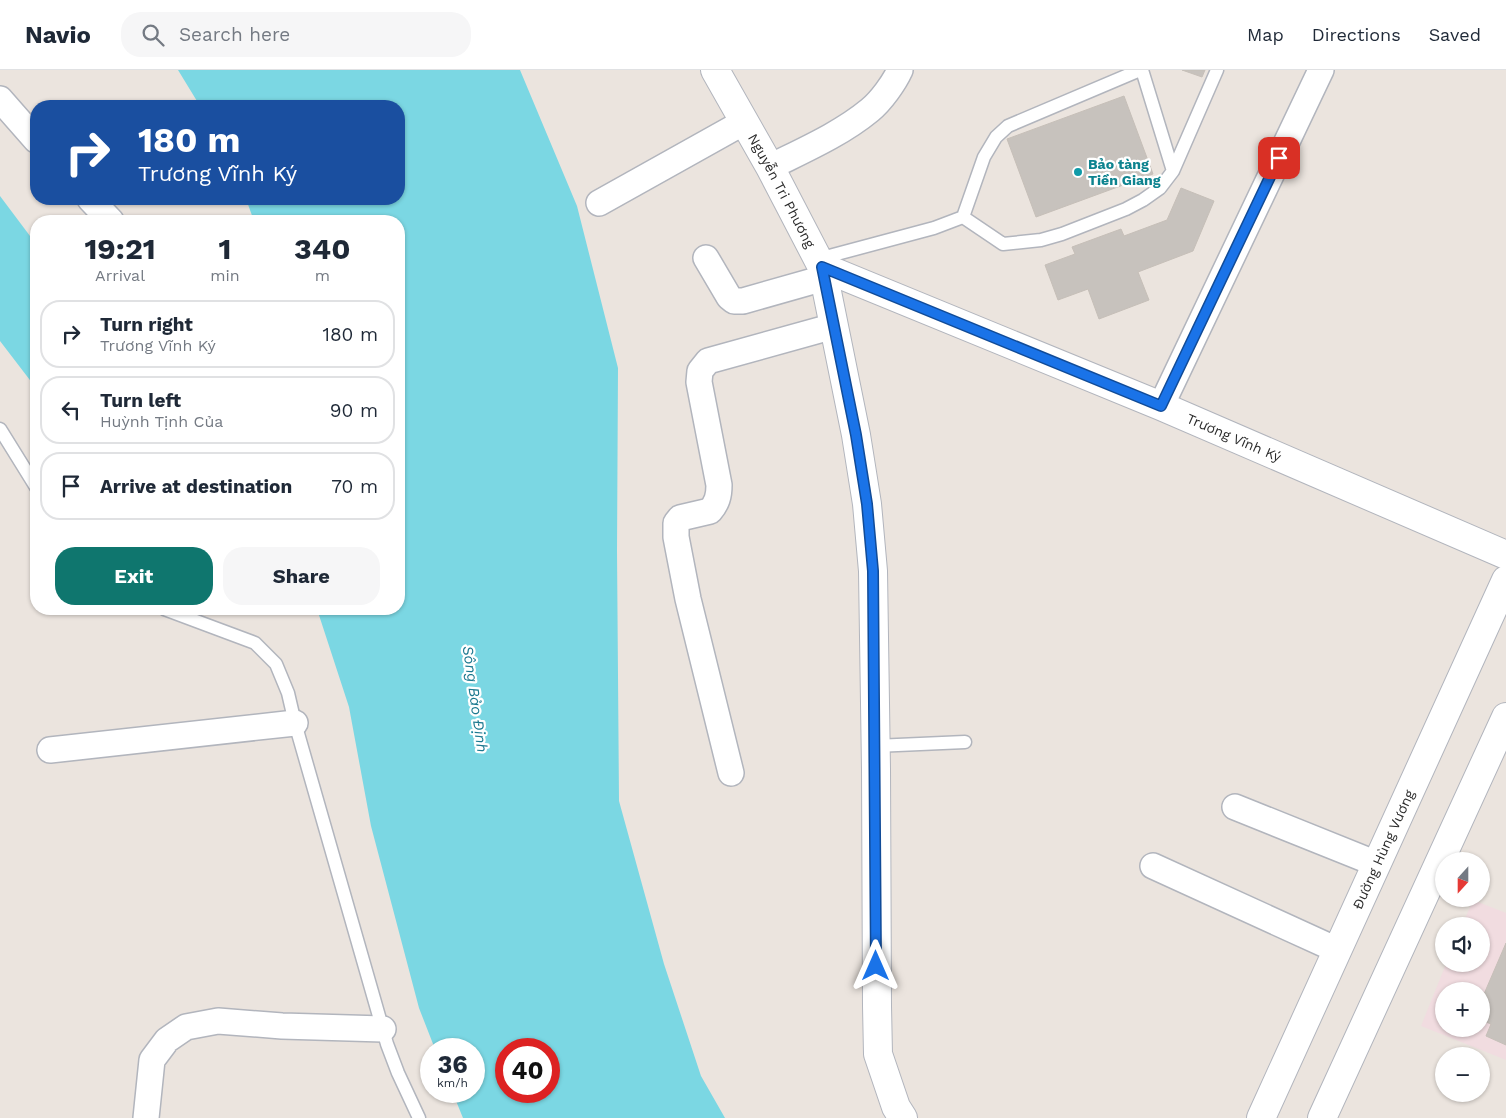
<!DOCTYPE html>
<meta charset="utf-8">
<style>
body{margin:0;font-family:"Work Sans",sans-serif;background:#f6f6f7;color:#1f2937;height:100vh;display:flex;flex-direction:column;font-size:19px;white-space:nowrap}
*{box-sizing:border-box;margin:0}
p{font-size:16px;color:#747a83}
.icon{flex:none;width:28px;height:28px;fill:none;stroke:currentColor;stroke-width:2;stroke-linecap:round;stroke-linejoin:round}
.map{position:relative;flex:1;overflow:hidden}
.drawer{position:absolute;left:30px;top:145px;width:375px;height:400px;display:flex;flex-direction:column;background:#fff;border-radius:20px;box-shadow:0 1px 4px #0004}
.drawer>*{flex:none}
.top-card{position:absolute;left:30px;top:30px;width:375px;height:105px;border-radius:20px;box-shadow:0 1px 4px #0004;background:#1a4fa0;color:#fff;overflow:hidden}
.needle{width:32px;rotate:201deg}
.controls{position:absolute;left:1435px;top:782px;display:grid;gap:10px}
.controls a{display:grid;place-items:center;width:55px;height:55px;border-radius:50%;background:#fff;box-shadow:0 1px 4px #0004;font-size:25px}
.speed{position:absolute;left:420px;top:968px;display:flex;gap:10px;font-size:25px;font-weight:700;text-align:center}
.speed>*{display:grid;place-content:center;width:65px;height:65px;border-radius:50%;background:#fff;box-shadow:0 1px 4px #0004;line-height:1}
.speed small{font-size:12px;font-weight:400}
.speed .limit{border:8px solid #d22;background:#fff;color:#111}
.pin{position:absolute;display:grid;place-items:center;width:42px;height:42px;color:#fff;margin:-21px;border-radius:10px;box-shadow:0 2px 8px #0006}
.me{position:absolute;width:55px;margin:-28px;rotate:0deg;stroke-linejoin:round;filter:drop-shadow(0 0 4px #0008)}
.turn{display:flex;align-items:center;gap:18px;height:105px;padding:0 25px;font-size:22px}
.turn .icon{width:65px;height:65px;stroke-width:2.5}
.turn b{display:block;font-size:35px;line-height:42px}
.eta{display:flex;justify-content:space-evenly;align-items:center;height:85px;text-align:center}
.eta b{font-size:30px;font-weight:700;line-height:35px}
.primary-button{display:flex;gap:10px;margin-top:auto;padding:10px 25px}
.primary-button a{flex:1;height:58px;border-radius:20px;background:#0f766e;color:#fff;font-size:20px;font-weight:700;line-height:58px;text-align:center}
.primary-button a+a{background:#f6f6f7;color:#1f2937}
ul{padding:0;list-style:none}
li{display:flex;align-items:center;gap:15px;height:68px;margin:0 10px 8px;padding:0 15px;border:2px solid #e0e1e3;border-radius:20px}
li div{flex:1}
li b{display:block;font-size:19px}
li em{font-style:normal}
header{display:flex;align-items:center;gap:30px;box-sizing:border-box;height:70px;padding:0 25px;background:#fff;border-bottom:1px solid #e0e1e3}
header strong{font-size:24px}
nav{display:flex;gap:28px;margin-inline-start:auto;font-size:18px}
.search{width:350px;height:45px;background:#f6f6f7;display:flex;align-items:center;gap:12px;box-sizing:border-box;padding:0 18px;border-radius:20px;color:#747a83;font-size:19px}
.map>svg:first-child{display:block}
.medical{fill:#f1dce0;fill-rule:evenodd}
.water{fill:#7bd7e3;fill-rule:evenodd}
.building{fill:#c7c2bd;stroke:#c6bfb8}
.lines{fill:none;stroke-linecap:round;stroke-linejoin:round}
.service-casing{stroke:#b2b5bd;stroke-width:15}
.minor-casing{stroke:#b2b5bd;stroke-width:28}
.tertiary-casing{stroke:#b2b5bd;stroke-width:30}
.secondary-casing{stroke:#b2b5bd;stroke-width:30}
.service{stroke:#fff;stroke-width:12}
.minor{stroke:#fff;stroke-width:25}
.tertiary{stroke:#fff;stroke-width:28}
.secondary{stroke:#fff;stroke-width:28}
.route-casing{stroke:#114b97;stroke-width:12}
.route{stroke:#1a73e8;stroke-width:9}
.culture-dot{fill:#0f9aa8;stroke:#fff;stroke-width:2}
.labels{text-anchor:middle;stroke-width:4.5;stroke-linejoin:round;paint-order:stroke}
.culture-label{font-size:14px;font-weight:bold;fill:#0d838f;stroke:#fff;text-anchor:start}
.street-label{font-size:14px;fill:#2b2b2b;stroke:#fff}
.water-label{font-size:15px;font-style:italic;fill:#1b788f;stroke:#fff}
</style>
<header>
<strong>Navio</strong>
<div class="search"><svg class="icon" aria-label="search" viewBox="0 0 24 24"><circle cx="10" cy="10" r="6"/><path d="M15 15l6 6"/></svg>Search here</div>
<nav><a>Map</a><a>Directions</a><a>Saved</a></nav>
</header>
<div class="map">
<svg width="1506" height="1048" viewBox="0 0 1506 1048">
<rect width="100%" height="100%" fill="#ebe4de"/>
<path class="medical" d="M 1473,830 L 1506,843 L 1506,990 L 1421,956 L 1446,894 L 1481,894 L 1481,856 L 1462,856 ZM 1444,921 L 1481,921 L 1481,959 L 1444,959 Z"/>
<path class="water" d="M 178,0 L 520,0 L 577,136 L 618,298 L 617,481 L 619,731 L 664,894 L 701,1006 L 725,1048 L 463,1048 L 452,1021 L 474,1021 L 474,979 L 435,979 L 419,938 L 371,756 L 349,637 L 317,539 L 399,539 L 399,151 L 254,151 L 246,129 L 399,129 L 399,36 L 200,36 ZM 506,979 L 549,979 L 549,1021 L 506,1021 Z
M 0,126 L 36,174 L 36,318 L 0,271 Z"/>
<path class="building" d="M 1182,0 L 1205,0 L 1202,7 Z
M 1124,26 L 1153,104 L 1036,147 L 1007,69 Z
M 1181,118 L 1214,131 L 1193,181 L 1138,202 L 1149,230 L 1099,249 L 1088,219 L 1058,230 L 1045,195 L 1075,184 L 1072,177 L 1121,159 L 1124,166 L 1167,150 Z
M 1506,873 L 1506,975 L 1486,966 L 1491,954 L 1481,950 L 1481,931 Z"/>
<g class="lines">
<g class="service-casing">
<path id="service" d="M 1173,101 L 1217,0
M 963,147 L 984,87 L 996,67 L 1008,56 L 1140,0
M 818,189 L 934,158 L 963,147 L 1003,174 L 1041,170 L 1062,164 L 1126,139 L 1143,130 L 1160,118 L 1173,101 L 1142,0
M 0,359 L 36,417
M 164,539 L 255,573 L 276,594 L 288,623 L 295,653 L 387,974 L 398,1003 L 419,1048
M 875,676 L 965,672"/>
</g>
<g class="minor-casing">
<path id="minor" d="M 0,29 L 36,70
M 770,97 C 804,80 841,64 870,40 C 881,31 894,13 900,0
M 90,129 L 111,151
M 599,133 L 744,52
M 706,188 L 729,227 L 734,231 L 743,231 L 824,208
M 1161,336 L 1321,0
M 50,680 L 295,653
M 731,703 L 688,529 L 676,467 L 676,453 L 680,448 L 710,441 C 717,433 719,426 719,415 L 699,312 L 700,301 L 708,291 L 834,256
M 1235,737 L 1377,794
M 1153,796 L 1337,880
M 146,1048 L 152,990 L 167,970 L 186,957 L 218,951 L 282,956 L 383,959"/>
</g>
<g class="tertiary-casing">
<g id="tertiary">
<path id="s1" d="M 715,0 L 770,97 L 822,197 L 856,365 L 867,434 L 873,501 L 876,699 L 877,936 L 878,984 L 896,1037 L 903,1048"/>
<path id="s2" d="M 822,197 L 1161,336 L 1506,485"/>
</g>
</g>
<g class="secondary-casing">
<g id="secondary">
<path id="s3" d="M 1261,1048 L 1506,510"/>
<path d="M 1322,1048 L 1506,647"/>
</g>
</g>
<use href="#service" class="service"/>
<use href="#minor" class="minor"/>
<use href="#tertiary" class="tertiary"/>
<use href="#secondary" class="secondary"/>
</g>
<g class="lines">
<g class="route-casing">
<path id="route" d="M 876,896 L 873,501 L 867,434 L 856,365 L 822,197 L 1161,336 L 1279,88"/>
</g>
<use href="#route" class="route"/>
</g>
<circle class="culture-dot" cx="1078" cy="102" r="5"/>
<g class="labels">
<g class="culture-label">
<text x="1088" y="99">Bảo tàng<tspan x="1088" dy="16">Tiền Giang</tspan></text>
</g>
<g class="street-label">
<text dy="5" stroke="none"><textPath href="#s1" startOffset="138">Nguyễn Tri Phương</textPath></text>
<text dy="5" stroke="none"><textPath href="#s2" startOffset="446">Trương Vĩnh Ký</textPath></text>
<text dy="5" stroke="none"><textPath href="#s3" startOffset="295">Đường Hùng Vương</textPath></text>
</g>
<g class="water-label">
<text transform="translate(475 629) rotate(82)" y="5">Sông Bảo Định</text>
</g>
</g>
</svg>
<div class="controls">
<a><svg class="needle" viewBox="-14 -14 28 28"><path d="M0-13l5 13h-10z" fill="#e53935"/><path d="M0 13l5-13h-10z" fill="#747a83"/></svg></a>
<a><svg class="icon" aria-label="sound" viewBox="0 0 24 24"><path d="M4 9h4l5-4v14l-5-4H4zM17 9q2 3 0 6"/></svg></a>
<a>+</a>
<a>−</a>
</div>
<div class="speed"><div>36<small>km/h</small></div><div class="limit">40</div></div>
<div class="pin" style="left:1279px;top:88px;background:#d93025"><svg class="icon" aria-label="arrive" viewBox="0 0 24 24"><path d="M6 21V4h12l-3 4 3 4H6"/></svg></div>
<svg class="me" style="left:876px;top:896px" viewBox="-20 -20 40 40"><path d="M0-17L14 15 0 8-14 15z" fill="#1a73e8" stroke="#fff" stroke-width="4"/></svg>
<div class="top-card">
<div class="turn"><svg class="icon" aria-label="right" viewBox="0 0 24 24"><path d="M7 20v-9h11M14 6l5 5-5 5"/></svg><div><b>180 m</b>Trương Vĩnh Ký</div></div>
</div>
<section class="drawer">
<div class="eta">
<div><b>19:21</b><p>Arrival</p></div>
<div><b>1</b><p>min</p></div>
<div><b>340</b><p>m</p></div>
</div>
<ul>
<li><svg class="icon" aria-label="right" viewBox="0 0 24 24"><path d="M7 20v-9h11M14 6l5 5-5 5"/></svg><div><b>Turn right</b><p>Trương Vĩnh Ký</p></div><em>180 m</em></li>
<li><svg class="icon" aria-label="left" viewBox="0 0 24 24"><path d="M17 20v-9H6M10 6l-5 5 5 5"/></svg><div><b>Turn left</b><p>Huỳnh Tịnh Của</p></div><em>90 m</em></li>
<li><svg class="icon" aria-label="arrive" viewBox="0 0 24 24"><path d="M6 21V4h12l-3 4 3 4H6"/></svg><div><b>Arrive at destination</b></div><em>70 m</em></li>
</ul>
<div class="primary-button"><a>Exit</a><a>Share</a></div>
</section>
</div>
